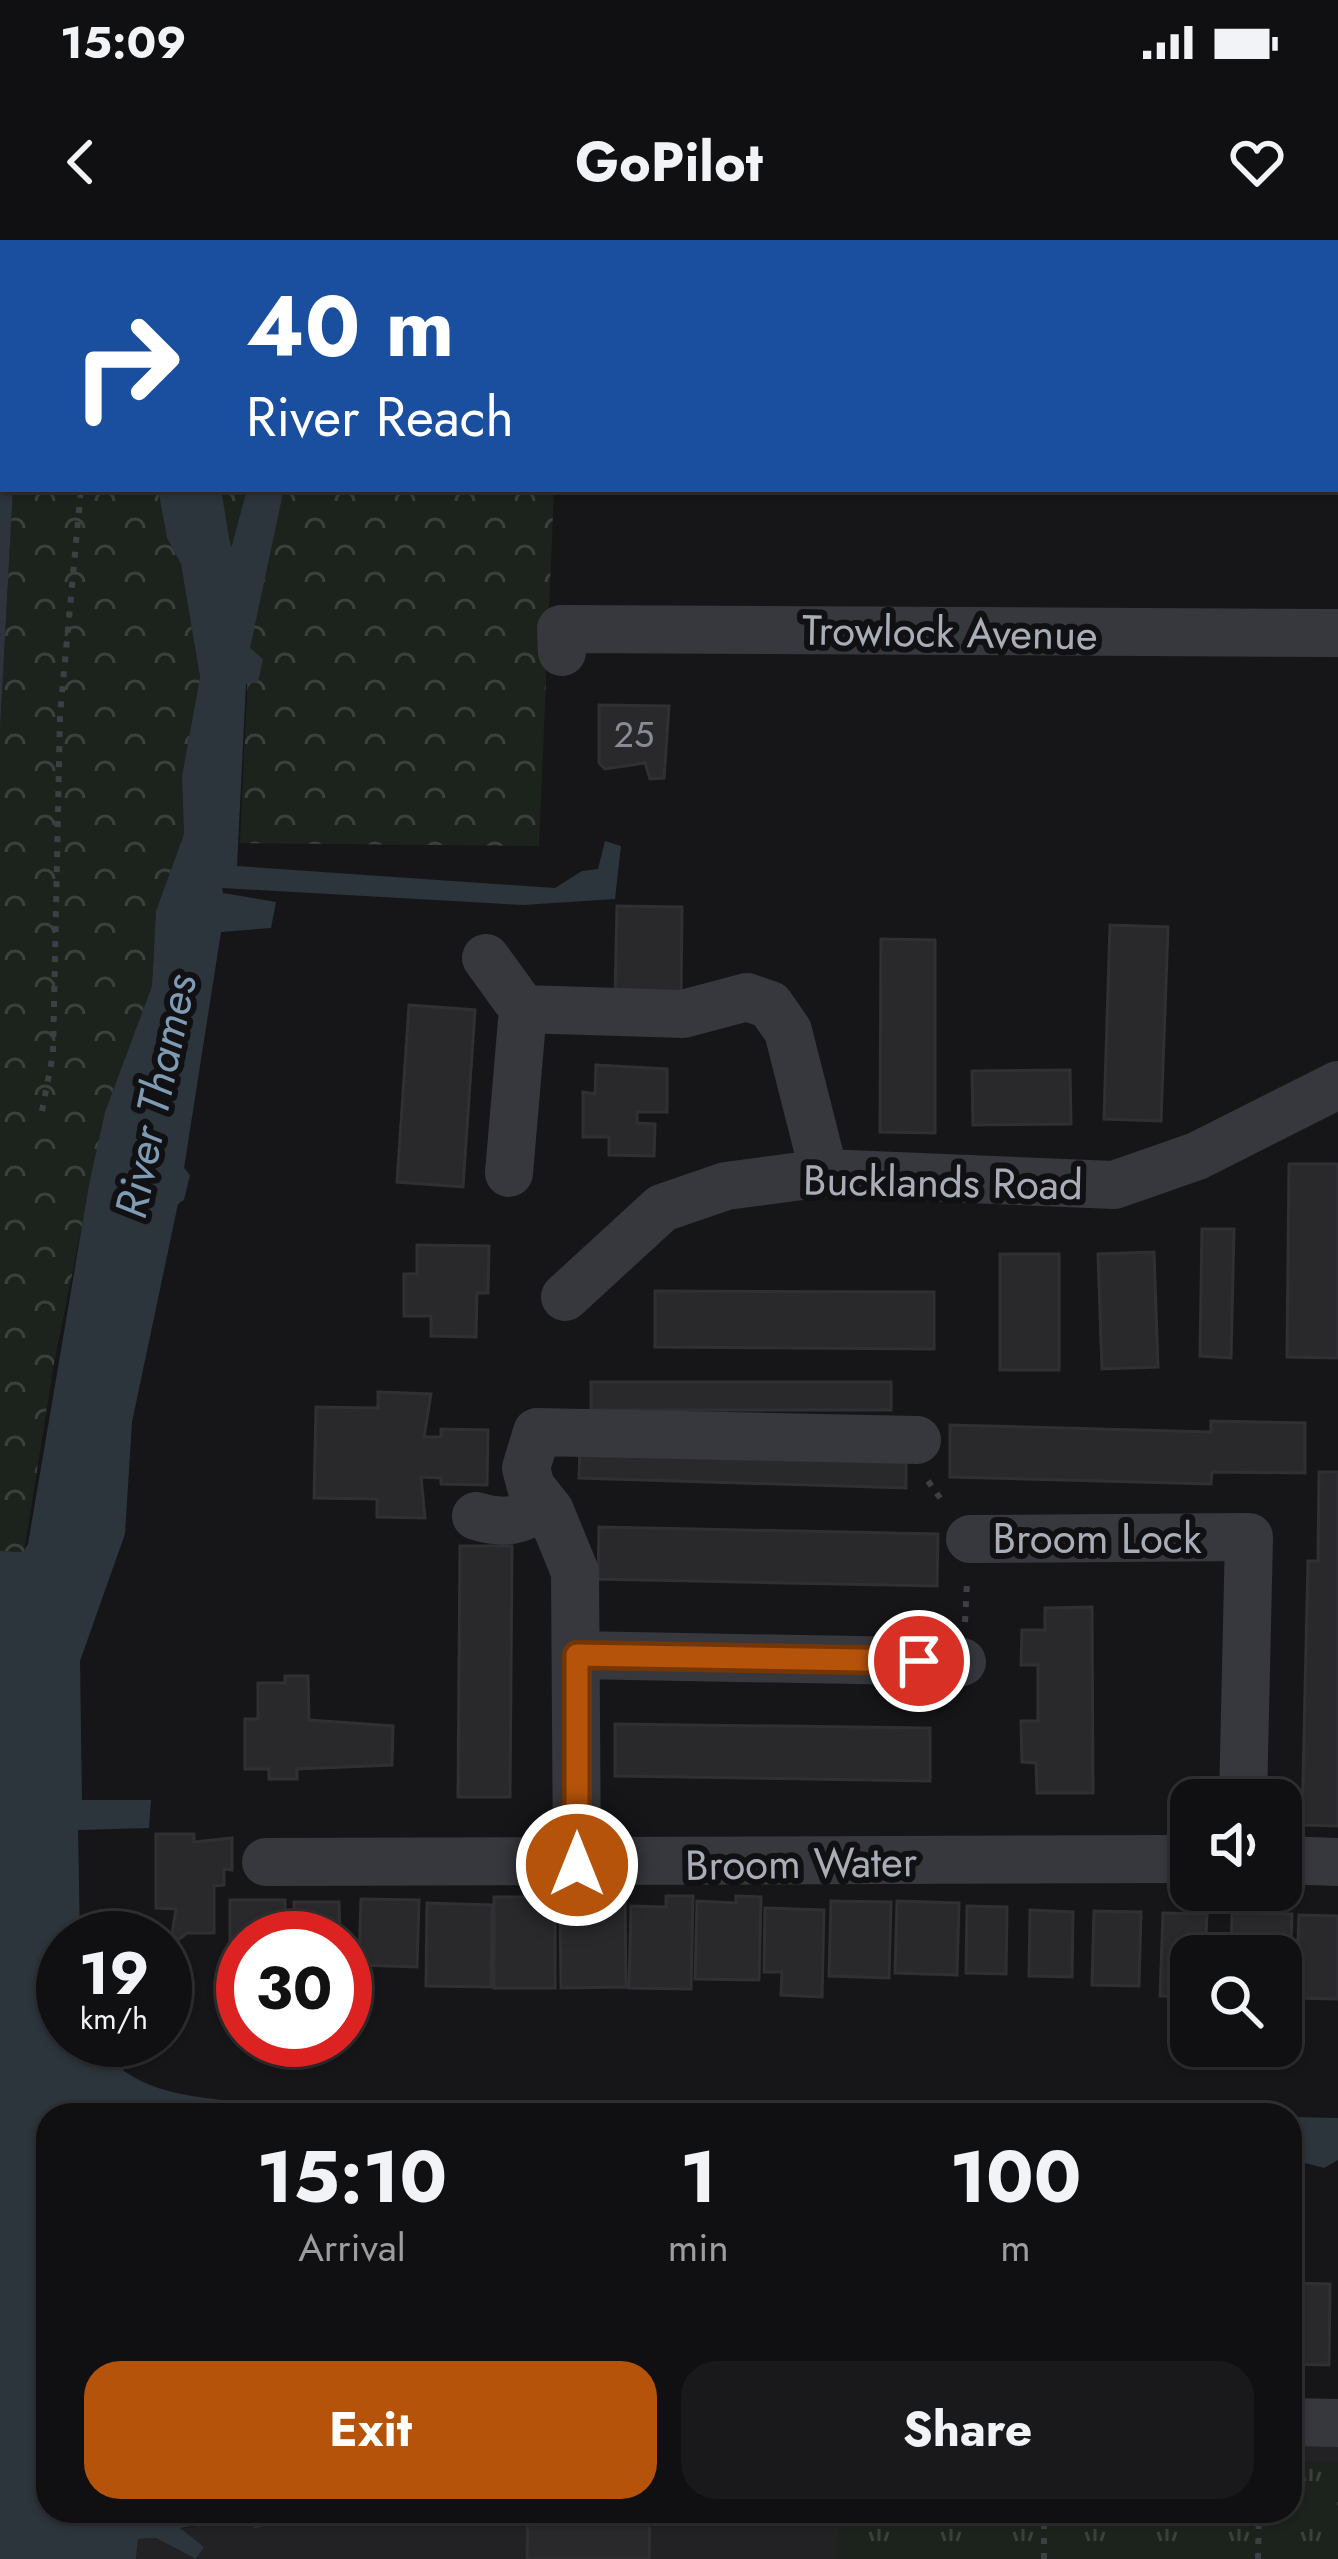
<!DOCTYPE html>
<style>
body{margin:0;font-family:Jost,sans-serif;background:#19191b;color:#f1f3f6;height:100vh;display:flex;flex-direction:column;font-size:45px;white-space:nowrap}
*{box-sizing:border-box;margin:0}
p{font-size:39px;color:#9c9d9f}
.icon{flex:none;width:66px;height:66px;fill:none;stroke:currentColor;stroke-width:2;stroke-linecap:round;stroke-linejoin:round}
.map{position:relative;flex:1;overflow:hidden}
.panel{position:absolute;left:36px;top:1863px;width:1266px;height:420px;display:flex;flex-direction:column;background:#101012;border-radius:36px;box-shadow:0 3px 9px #0004,0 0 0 3px #303032}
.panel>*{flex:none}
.hud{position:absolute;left:0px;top:0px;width:1338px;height:252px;box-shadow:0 3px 9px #0004,0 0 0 3px #303032;background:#1a4fa0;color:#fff;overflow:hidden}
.tools{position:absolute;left:1170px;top:1539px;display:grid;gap:24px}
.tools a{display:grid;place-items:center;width:132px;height:132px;border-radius:24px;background:#101012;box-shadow:0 3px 9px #0004,0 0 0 3px #303032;font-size:60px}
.speed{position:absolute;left:36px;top:1671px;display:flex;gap:24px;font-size:60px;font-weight:700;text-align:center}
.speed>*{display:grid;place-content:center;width:156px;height:156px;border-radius:50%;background:#101012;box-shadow:0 3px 9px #0004,0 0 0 3px #303032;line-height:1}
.speed small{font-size:30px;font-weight:400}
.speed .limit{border:18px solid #d22;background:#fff;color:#111}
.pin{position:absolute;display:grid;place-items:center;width:102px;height:102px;color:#fff;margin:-51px;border:6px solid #fff;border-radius:50%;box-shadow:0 3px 12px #0007}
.me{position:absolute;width:132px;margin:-66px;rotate:0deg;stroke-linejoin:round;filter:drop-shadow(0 0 9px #0008)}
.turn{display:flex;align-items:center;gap:42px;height:252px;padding:0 48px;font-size:54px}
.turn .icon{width:156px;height:156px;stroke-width:2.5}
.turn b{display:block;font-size:84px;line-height:102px}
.eta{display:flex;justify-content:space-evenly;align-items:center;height:204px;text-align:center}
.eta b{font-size:72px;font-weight:700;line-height:84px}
.action{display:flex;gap:24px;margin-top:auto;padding:24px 48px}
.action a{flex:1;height:138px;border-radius:36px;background:#b45309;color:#fff;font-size:48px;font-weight:700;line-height:138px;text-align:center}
.action a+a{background:#19191b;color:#f1f3f6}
.status{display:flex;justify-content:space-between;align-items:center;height:84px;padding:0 60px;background:#101012;direction:ltr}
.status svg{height:33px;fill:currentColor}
header{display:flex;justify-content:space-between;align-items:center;height:156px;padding:0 48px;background:#101012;font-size:54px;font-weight:700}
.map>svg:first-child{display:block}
.built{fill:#222225}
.forest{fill:url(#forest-crowns)}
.park{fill:url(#park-tufts)}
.water{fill:#2c353c}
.building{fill:#29292c;stroke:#303034;stroke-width:3}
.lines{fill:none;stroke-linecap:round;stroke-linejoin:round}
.path{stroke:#3d3f44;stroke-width:6;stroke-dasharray:6 9;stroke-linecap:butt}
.minor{stroke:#37383d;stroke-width:48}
.route-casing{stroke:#753606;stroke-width:30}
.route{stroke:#b45309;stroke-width:21}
.labels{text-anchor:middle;stroke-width:12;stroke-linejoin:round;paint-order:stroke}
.number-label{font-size:36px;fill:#888b94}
.street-label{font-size:42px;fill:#a8adb8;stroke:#111113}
.water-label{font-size:45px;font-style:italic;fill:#7f9bb3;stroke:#111113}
</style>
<div class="status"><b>15:09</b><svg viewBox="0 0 49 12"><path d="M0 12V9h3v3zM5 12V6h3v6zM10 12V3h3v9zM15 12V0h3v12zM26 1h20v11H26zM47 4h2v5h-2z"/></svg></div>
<header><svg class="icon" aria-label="back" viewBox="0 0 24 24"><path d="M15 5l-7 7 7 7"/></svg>GoPilot<svg class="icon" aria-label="heart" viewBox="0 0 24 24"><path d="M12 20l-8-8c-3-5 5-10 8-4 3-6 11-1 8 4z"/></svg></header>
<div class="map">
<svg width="1338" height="2319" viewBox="0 0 1338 2319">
<defs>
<pattern id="forest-crowns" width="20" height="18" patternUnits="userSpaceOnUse" patternTransform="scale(3)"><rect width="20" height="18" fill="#1c231d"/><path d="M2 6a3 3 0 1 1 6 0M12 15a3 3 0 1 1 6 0" fill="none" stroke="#3a403c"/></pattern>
<pattern id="park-tufts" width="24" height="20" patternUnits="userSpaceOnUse" patternTransform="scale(3)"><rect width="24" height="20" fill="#1c231d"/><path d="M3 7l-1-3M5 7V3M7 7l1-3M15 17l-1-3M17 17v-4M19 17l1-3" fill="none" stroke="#3a403c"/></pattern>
</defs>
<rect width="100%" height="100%" fill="#161618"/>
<path class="built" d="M 1290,2204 L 1338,2205 L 1338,2319 L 196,2319 L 179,2289 L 250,2277 L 250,2271 L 1290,2271 Z
M 156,2298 L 196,2319 L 136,2319 L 138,2299 Z"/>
<path class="forest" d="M 342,0 L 564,0 L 342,3 Z
M 13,249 L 158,249 L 167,298 L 181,324 L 200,437 L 182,536 L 184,594 L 156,671 L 152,746 L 105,872 L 54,1123 L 24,1312 L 0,1311 L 0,489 Z
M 221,249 L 247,249 L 231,312 Z
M 284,249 L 554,249 L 539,606 L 240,603 L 249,409 Z"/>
<path class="park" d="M 1290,2222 L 1338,2222 L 1338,2319 L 838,2319 L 839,2271 L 1290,2271 Z"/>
<path class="water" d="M 0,0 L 35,0 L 3,3 L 3,249 L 13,249 L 0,489 Z
M 158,249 L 221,249 L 231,309 L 247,249 L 284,249 L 250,408 L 263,419 L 258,442 L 246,444 L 237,626 L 555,648 L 582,631 L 598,629 L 605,601 L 621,606 L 615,659 L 523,665 L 222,648 L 223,653 L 276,662 L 271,688 L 221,692 L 184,928 L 190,935 L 184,960 L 178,964 L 132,1182 L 125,1294 L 80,1421 L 82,1560 L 151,1560 L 149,1588 L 78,1590 L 80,1698 L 63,1698 L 63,1800 L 95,1800 C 124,1846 171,1854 221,1860 L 1155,1875 L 48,1875 L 48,2271 L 250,2271 L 251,2277 L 180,2288 L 204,2307 L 196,2319 L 156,2298 L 138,2299 L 136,2319 L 0,2319 L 0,1311 L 23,1312 L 28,1304 L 89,945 L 105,872 L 152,746 L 156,671 L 184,594 L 182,536 L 200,437 L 181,324 L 167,298 Z
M 1290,1877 L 1338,1878 L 1338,1920 L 1324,1928 L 1290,1919 Z"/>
<path class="building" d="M 592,0 L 693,0 L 592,3 Z
M 1335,14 L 1338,15 L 1338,61 L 1335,60 Z
M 599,465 L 669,466 L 664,538 L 650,539 L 645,523 L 605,529 L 599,523 Z
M 617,666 L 682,667 L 681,757 L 615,756 Z
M 1110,685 L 1168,687 L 1161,881 L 1104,879 Z
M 881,699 L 935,700 L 935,893 L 880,892 Z
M 409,765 L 475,770 L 463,947 L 397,942 Z
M 596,825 L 667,829 L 667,872 L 637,872 L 637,883 L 655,884 L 654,916 L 609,915 L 609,897 L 583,897 L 583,852 L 595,854 Z
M 1070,830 L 1071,884 L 973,885 L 972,831 Z
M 1289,924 L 1338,924 L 1338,1118 L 1287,1117 Z
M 1202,989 L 1234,989 L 1231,1118 L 1200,1116 Z
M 417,1005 L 489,1006 L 488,1053 L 477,1053 L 476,1097 L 431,1096 L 431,1076 L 404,1076 L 404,1034 L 417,1034 Z
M 1154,1012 L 1158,1127 L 1102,1129 L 1098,1014 Z
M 1000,1014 L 1059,1014 L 1059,1130 L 1000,1130 Z
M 655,1051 L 934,1052 L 934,1109 L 655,1107 Z
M 591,1142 L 891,1142 L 891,1170 L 591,1170 Z
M 378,1152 L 431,1154 L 424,1197 L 441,1197 L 441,1189 L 488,1190 L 487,1245 L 441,1244 L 441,1238 L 421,1237 L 425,1278 L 377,1277 L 377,1259 L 314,1258 L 316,1167 L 378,1168 Z
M 1211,1181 L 1305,1183 L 1305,1233 L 1212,1232 L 1211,1244 L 950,1237 L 950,1185 L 1211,1192 Z
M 580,1205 L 906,1215 L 906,1248 L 579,1238 Z
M 1319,1232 L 1338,1232 L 1338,1586 L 1302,1585 L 1308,1321 L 1318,1321 Z
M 599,1287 L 938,1294 L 937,1346 L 598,1339 Z
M 460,1306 L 512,1306 L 510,1557 L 458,1557 Z
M 1092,1367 L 1093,1553 L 1037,1553 L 1036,1523 L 1022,1522 L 1021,1481 L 1038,1481 L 1038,1425 L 1021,1425 L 1022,1390 L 1045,1390 L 1045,1368 Z
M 285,1436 L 308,1436 L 309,1480 L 393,1486 L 392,1525 L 297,1529 L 297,1539 L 269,1539 L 269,1529 L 245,1529 L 245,1479 L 258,1479 L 258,1443 L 285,1443 Z
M 615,1484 L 930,1488 L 930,1541 L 615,1536 Z
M 156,1594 L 194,1594 L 194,1602 L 232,1598 L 232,1630 L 224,1629 L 224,1645 L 214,1646 L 214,1693 L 187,1693 L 178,1700 L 172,1694 L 176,1669 L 156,1668 Z
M 666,1656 L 693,1656 L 691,1749 L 629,1748 L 631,1666 L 666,1667 Z
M 736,1656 L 761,1657 L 759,1740 L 695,1739 L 697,1661 L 736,1663 Z
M 494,1657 L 555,1657 L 555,1748 L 494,1748 Z
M 361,1659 L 419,1660 L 417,1727 L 359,1725 Z
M 603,1659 L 625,1659 L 626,1747 L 561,1748 L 560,1666 L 603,1666 Z
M 230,1660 L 285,1660 L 285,1698 L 243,1698 L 243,1726 L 230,1726 Z
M 831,1661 L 891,1662 L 889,1738 L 829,1736 Z
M 897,1661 L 959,1663 L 957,1735 L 895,1733 Z
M 294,1662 L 339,1662 L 340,1698 L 294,1698 Z
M 427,1663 L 492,1665 L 491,1747 L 426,1746 Z
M 967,1666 L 1007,1667 L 1006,1734 L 966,1733 Z
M 765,1668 L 824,1670 L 822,1757 L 781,1755 L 782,1732 L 764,1732 Z
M 1030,1670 L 1073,1672 L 1072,1737 L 1029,1736 Z
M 1094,1671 L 1141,1672 L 1139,1746 L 1092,1745 Z
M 1163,1673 L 1207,1674 L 1205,1716 L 1191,1716 L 1191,1756 L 1160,1756 Z
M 1232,1673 L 1292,1674 L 1289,1757 L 1281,1757 L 1281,1716 L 1231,1716 Z
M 1299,1675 L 1338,1676 L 1338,1759 L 1296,1758 Z
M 1290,2043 L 1330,2044 L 1329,2125 L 1290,2124 Z
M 251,2271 L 317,2271 L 255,2287 Z
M 528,2271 L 650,2271 L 649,2319 L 527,2319 Z
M 804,2271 L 835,2271 L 834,2282 L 803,2281 Z"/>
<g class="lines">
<path class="path" d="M 134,3 L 134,0
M 42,871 L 53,814 L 60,475 L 81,249
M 928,1241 L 945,1265
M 965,1382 L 967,1342
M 1044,2319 L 1044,2271
M 1258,2319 L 1259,2271"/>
<path class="minor" d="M 562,412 L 561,389 L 1338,393
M 486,718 L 523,769 L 509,933
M 523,769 L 683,774 L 747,757 L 770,765 L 788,791 L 824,933
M 565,1057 L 662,968 L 726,946 L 824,933 L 1114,945 L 1197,916 L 1338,845
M 476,1276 C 505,1285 520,1281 545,1265
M 970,1299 L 1249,1297 L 1243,1560
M 577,1415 L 962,1422
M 1281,1620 L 1338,1622
M 266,1622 L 1191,1619
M 577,1625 L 575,1332 L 550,1271 L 531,1247 L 526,1228 L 537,1192 L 917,1200
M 1290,2182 L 1338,2183"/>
</g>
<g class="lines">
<g class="route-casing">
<path id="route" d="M 577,1625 L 577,1415 L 919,1421"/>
</g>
<use href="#route" class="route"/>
</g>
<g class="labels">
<g class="number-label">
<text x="634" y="507">25</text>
</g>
<g class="street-label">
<text transform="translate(950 392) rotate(1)" y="15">Trowlock Avenue</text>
<text transform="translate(943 942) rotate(1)" y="15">Bucklands Road</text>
<text x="1097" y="1313">Broom Lock</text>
<text transform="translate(801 1623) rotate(-1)" y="15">Broom Water</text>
</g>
<g class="water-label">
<text transform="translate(155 856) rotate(-78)" y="16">River Thames</text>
</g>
</g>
</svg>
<div class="tools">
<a><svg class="icon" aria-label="sound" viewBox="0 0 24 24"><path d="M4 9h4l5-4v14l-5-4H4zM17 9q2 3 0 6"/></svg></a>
<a><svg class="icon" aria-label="search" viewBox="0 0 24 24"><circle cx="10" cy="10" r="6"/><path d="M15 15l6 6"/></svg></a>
</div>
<div class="speed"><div>19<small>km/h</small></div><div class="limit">30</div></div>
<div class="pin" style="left:919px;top:1421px;background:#d93025"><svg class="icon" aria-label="arrive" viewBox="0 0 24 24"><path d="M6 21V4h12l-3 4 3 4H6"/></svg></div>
<svg class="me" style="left:577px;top:1625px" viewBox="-20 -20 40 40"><circle r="17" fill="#b45309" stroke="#fff" stroke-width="3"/><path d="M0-11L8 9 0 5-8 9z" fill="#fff"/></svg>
<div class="hud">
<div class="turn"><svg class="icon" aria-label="right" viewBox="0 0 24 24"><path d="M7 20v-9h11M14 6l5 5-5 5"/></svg><div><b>40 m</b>River Reach</div></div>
</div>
<section class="panel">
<div class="eta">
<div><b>15:10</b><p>Arrival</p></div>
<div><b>1</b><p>min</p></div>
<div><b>100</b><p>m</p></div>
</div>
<div class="action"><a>Exit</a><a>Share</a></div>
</section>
</div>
